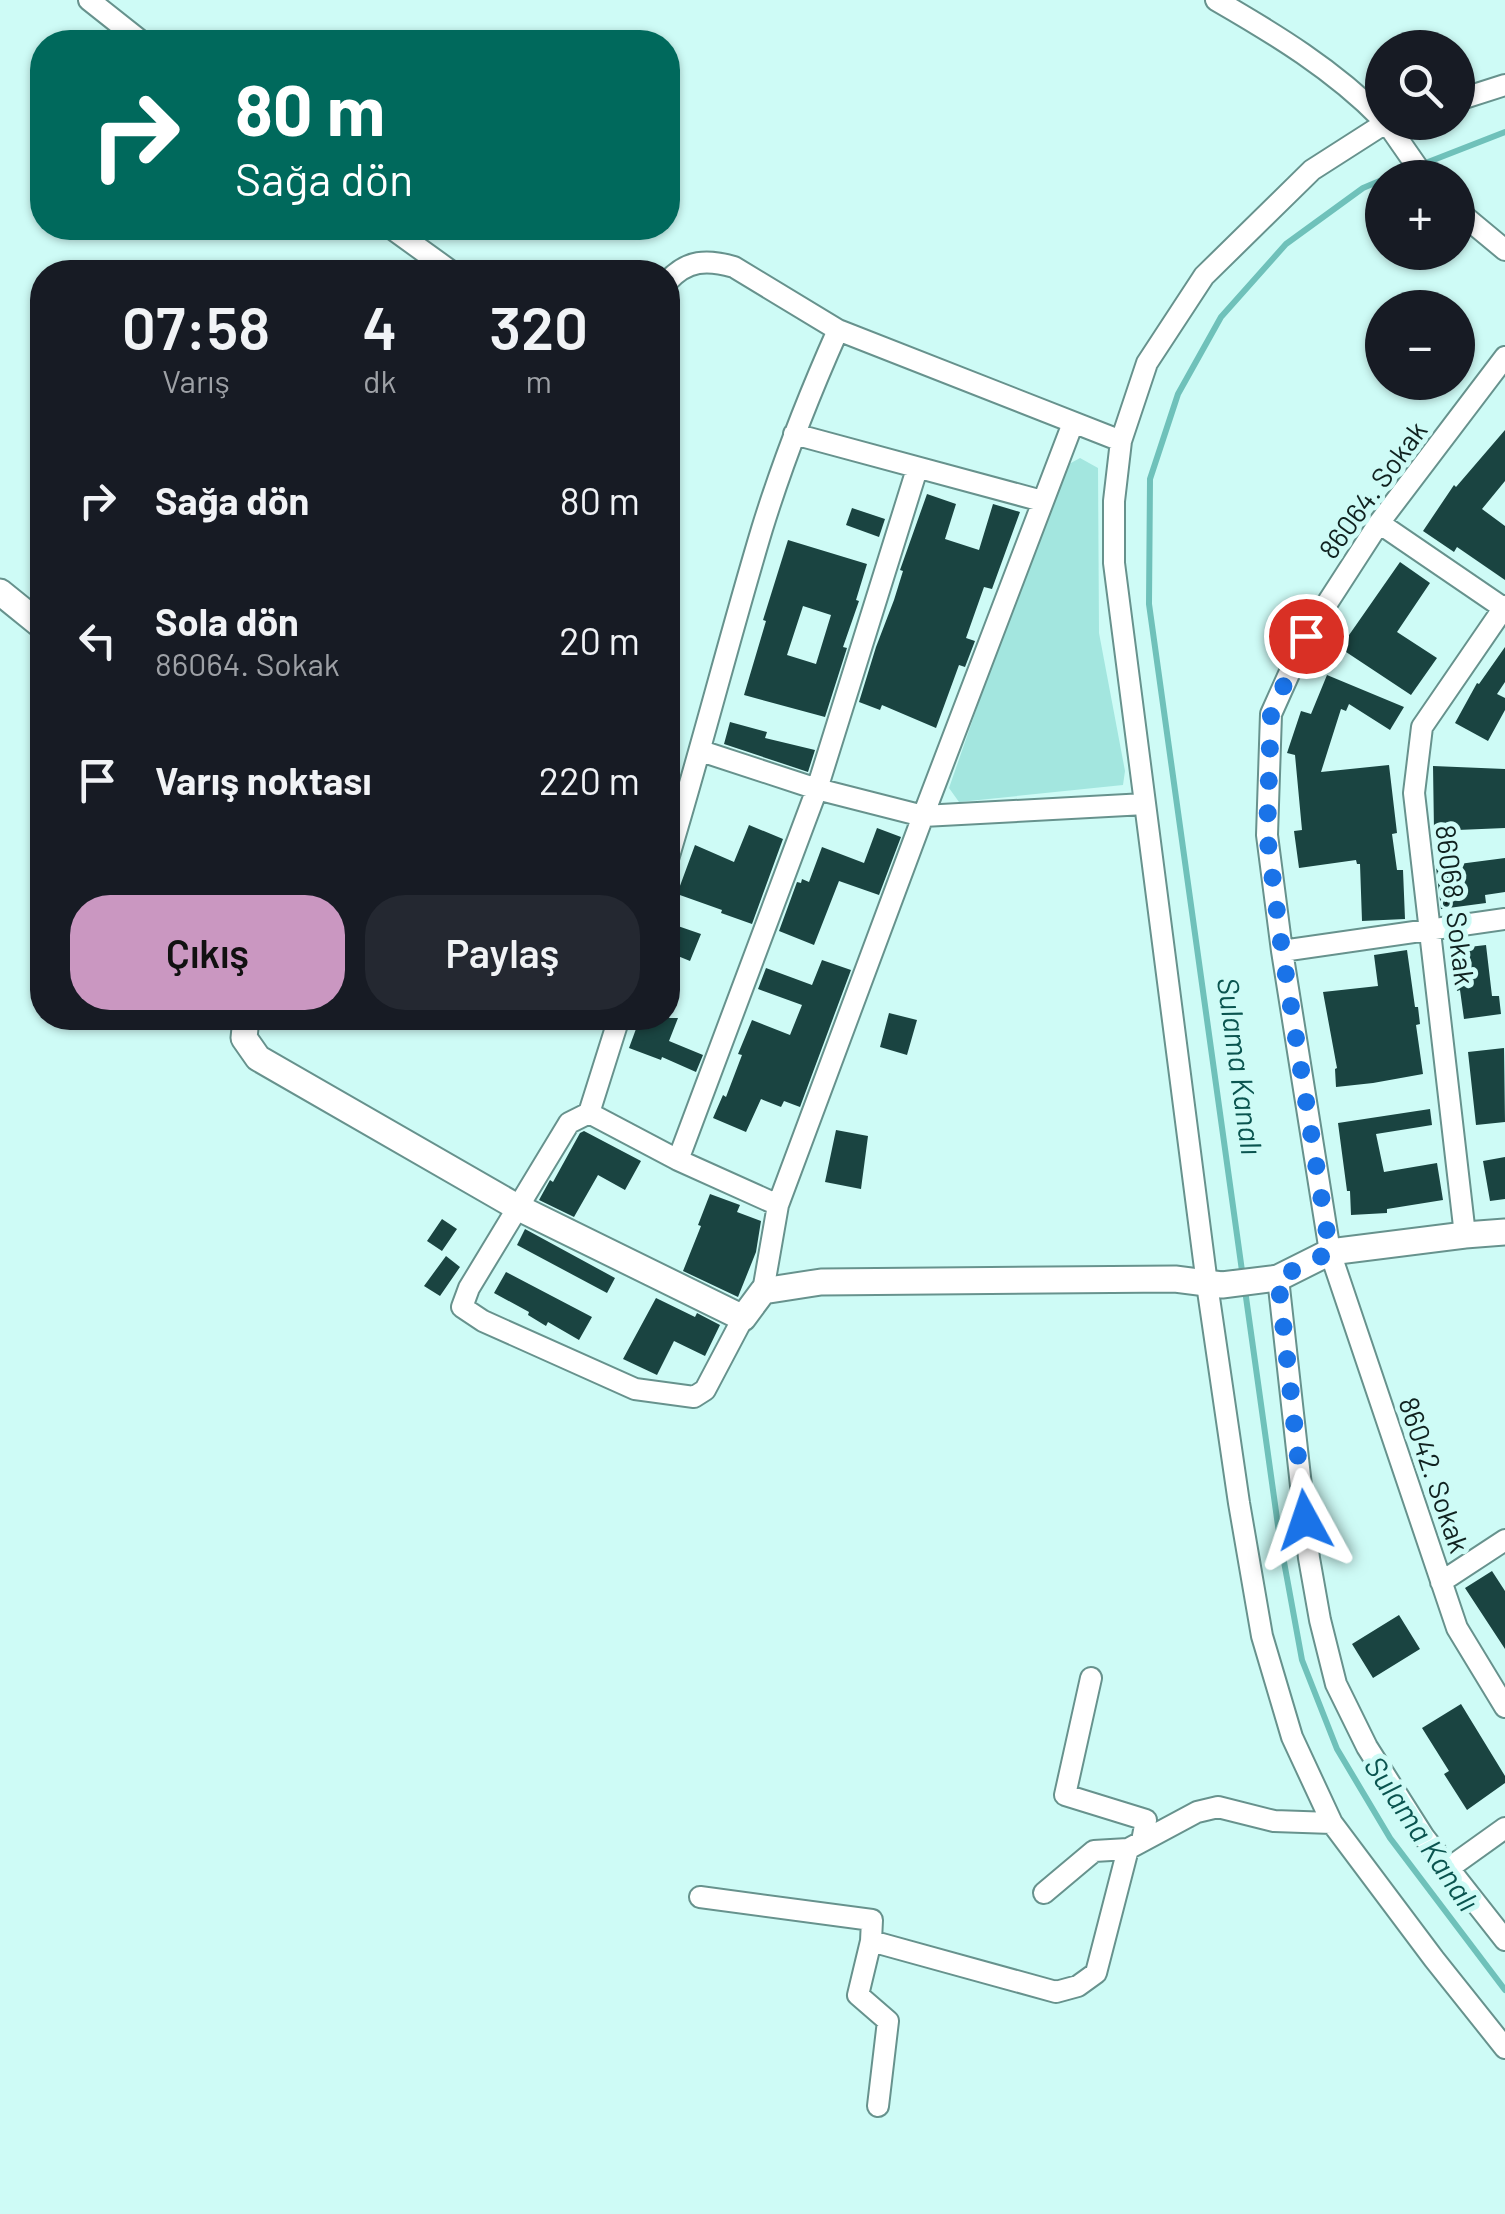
<!DOCTYPE html>
<html lang="tr">
<meta charset="utf-8">
<style>
body{margin:0;font-family:Barlow,sans-serif;background:#242831;color:#f1f3f6;height:100vh;display:flex;flex-direction:column;font-size:38px;white-space:nowrap}
*{box-sizing:border-box;margin:0}
p{font-size:32px;color:#9ea1a6}
.icon{flex:none;width:55px;height:55px;fill:none;stroke:currentColor;stroke-width:2;stroke-linecap:round;stroke-linejoin:round}
.map{position:relative;flex:1;overflow:hidden}
.side{position:absolute;left:30px;top:260px;width:650px;height:770px;display:flex;flex-direction:column;background:#171b24;border-radius:40px;box-shadow:0 2px 8px #0004}
.side>*{flex:none}
.banner{position:absolute;left:30px;top:30px;width:650px;height:210px;border-radius:40px;box-shadow:0 2px 8px #0004;background:#00695c;color:#fff;overflow:hidden}
.tools{position:absolute;left:1365px;top:30px;display:grid;gap:20px}
.tools a{display:grid;place-items:center;width:110px;height:110px;border-radius:50%;background:#171b24;box-shadow:0 2px 8px #0004;font-size:50px}
.pin{position:absolute;display:grid;place-items:center;width:85px;height:85px;color:#fff;margin:-42px;border:5px solid #fff;border-radius:50%;box-shadow:0 2px 10px #0007}
.me{position:absolute;width:110px;margin:-55px;rotate:355deg;stroke-linejoin:round;filter:drop-shadow(0 0 8px #0008)}
.turn{display:flex;align-items:center;gap:35px;height:210px;padding:0 40px;font-size:45px}
.turn .icon{width:130px;height:130px;stroke-width:2.5}
.turn b{display:block;font-size:70px;line-height:85px}
.eta{display:flex;justify-content:space-evenly;align-items:center;height:170px;text-align:center}
.eta b{font-size:60px;font-weight:600;line-height:70px}
.button{display:flex;gap:20px;margin-top:auto;padding:20px 40px}
.button a{flex:1;height:115px;border-radius:40px;background:#ca97c1;color:#111;font-size:40px;font-weight:600;line-height:115px;text-align:center}
.button a+a{background:#242831;color:#f1f3f6}
ul{padding:0;list-style:none}
li{display:flex;align-items:center;gap:30px;height:140px;padding:0 40px}
li div{flex:1}
li b{display:block;font-size:38px}
li em{font-style:normal}
.map>svg:first-child{display:block}
.green{fill:#a3e6df}
.lines{fill:none;stroke-linecap:round;stroke-linejoin:round}
.stream{stroke:#6fc1ba;stroke-width:6}
.building{fill:#1a4441;fill-rule:evenodd}
.minor-casing{stroke:#67928d;stroke-width:24}
.major-casing{stroke:#67928d;stroke-width:29}
.minor{stroke:#fff;stroke-width:20}
.major{stroke:#fff;stroke-width:25}
.route{stroke:#1a73e8;stroke-width:18;stroke-dasharray:0 32.4}
.labels{text-anchor:middle;stroke-width:10;stroke-linejoin:round;paint-order:stroke}
.street-label{font-size:28px;fill:#102220;stroke:#cefbf6}
.water-label{font-size:30px;font-style:italic;fill:#0a544f;stroke:#cefbf6}
</style>
<div class="map">
<svg width="1505" height="2214" viewBox="0 0 1505 2214">
<rect width="100%" height="100%" fill="#cefbf6"/>
<path class="green" d="M 1080,458 L 1098,468 L 1099,633 L 1125,771 L 1123,785 L 959,802 L 949,788 L 1060,469 Z"/>
<g class="lines">
<path class="stream" d="M 1423,164 L 1505,132
M 1389,178 L 1411,169
M 1243,1278 L 1149,604 L 1150,479 L 1178,394 L 1221,317 L 1286,244 L 1363,188 L 1382,180
M 1245,1290 L 1280,1540 L 1302,1660 L 1337,1749 L 1390,1838 L 1505,1990"/>
</g>
<path class="building" d="M 1505,430 L 1505,481 L 1482,509 L 1505,526 L 1505,580 L 1457,547 L 1454,552 L 1423,531 L 1454,485 L 1456,487 Z
M 927,494 L 956,504 L 945,539 L 979,550 L 993,504 L 1020,512 L 992,589 L 984,587 L 966,638 L 975,641 L 965,667 L 959,665 L 936,728 L 882,705 L 880,710 L 859,702 L 876,647 L 894,600 L 903,571 L 900,570 Z
M 852,508 L 885,519 L 879,537 L 846,525 Z
M 788,540 L 867,564 L 856,600 L 859,601 L 843,647 L 847,648 L 825,717 L 744,695 L 766,621 L 763,620 ZM 803,606 L 831,615 L 816,664 L 787,655 Z
M 1400,562 L 1430,583 L 1397,632 L 1437,658 L 1411,695 L 1340,648 Z
M 1505,647 L 1505,682 L 1497,694 L 1505,698 L 1505,710 L 1488,741 L 1455,723 L 1477,683 L 1479,684 Z
M 1327,675 L 1404,707 L 1390,730 L 1349,704 L 1346,711 L 1341,709 L 1321,772 L 1389,765 L 1397,833 L 1392,834 L 1397,870 L 1403,870 L 1405,919 L 1362,921 L 1360,864 L 1357,864 L 1356,860 L 1299,868 L 1294,831 L 1302,830 L 1295,755 L 1287,753 L 1301,711 L 1311,714 Z
M 730,722 L 767,732 L 765,738 L 815,750 L 808,772 L 724,744 Z
M 1433,766 L 1505,769 L 1505,828 L 1434,831 Z
M 749,825 L 783,839 L 752,924 L 721,913 L 722,910 L 677,894 L 695,845 L 734,862 Z
M 877,828 L 901,837 L 879,895 L 839,881 L 814,945 L 779,931 L 797,882 L 801,883 L 802,879 L 809,882 L 822,847 L 864,863 Z
M 1505,858 L 1505,892 L 1485,895 L 1486,903 L 1441,909 L 1436,867 Z
M 672,924 L 701,934 L 690,961 L 668,952 L 668,936 Z
M 1486,945 L 1492,996 L 1499,996 L 1501,1014 L 1464,1019 L 1460,990 L 1457,991 L 1452,949 Z
M 1407,950 L 1415,1007 L 1418,1007 L 1420,1024 L 1416,1025 L 1423,1074 L 1373,1083 L 1336,1087 L 1335,1069 L 1337,1068 L 1323,992 L 1378,986 L 1374,955 Z
M 822,960 L 851,970 L 800,1107 L 784,1101 L 781,1107 L 761,1099 L 746,1132 L 713,1118 L 723,1095 L 726,1097 L 742,1055 L 738,1054 L 752,1020 L 790,1035 L 802,1005 L 758,989 L 766,968 L 812,985 Z
M 889,1013 L 917,1020 L 907,1055 L 880,1047 Z
M 640,1018 L 678,1018 L 669,1041 L 703,1055 L 696,1072 L 662,1057 L 661,1060 L 629,1048 Z
M 1504,1048 L 1505,1122 L 1476,1125 L 1468,1052 Z
M 1430,1109 L 1432,1125 L 1376,1134 L 1384,1172 L 1437,1163 L 1443,1200 L 1387,1209 L 1387,1213 L 1351,1215 L 1350,1191 L 1347,1191 L 1338,1123 Z
M 836,1130 L 868,1136 L 861,1189 L 825,1182 Z
M 584,1131 L 641,1161 L 625,1190 L 598,1175 L 574,1217 L 539,1200 L 550,1180 L 553,1182 L 580,1133 Z
M 1505,1157 L 1505,1199 L 1490,1201 L 1483,1161 Z
M 710,1194 L 740,1205 L 737,1212 L 761,1221 L 756,1252 L 738,1297 L 683,1271 L 701,1226 L 698,1225 Z
M 442,1219 L 457,1229 L 442,1251 L 427,1241 Z
M 525,1229 L 615,1278 L 607,1293 L 517,1245 Z
M 446,1256 L 460,1267 L 440,1296 L 424,1286 Z
M 506,1272 L 592,1317 L 579,1340 L 548,1322 L 546,1326 L 528,1315 L 529,1312 L 494,1293 Z
M 656,1298 L 695,1317 L 697,1313 L 720,1325 L 705,1356 L 674,1341 L 657,1375 L 623,1359 Z
M 1492,1571 L 1505,1591 L 1505,1649 L 1465,1588 Z
M 1399,1615 L 1420,1649 L 1373,1678 L 1352,1644 Z
M 1461,1704 L 1505,1776 L 1505,1783 L 1467,1810 L 1444,1774 L 1449,1771 L 1422,1728 Z"/>
<g class="lines">
<g class="minor-casing">
<path id="minor" d="M 89,0 L 142,42
M 1216,0 C 1275,34 1334,70 1382,119
M 1458,100 L 1505,85
M 1386,122 L 1425,178
M 1387,122 L 1312,170 L 1204,276 L 1147,363 L 1121,441 L 1114,501 L 1114,563 L 1207,1284 L 1239,1503 L 1262,1636 L 1292,1737 L 1332,1823 L 1434,1959 L 1505,2048
M 1458,211 L 1505,250
M 391,228 L 452,272
M 668,281 C 687,260 707,259 734,267 L 838,330 L 1121,441
M 1505,357 L 1379,523 L 1306,636 L 1271,714 L 1267,835 L 1282,951 L 1330,1252 L 1457,1628 L 1505,1707
M 794,434 L 1042,501
M 1379,523 L 1505,609
M 701,751 L 817,789 L 923,816 L 1145,804
M 668,859 C 701,750 729,639 762,529 C 783,461 809,395 838,330
M 1282,951 L 1505,919
M 619,1018 L 589,1113 L 569,1123 L 469,1288 L 462,1307 L 483,1321 L 635,1389 L 694,1397 L 705,1390 L 743,1318
M 589,1113 L 678,1160 L 778,1205
M 678,1160 L 817,789 L 917,469
M 1465,1235 L 1414,793 L 1422,727 L 1505,606
M 1278,1278 L 1309,1558 L 1320,1620 L 1336,1684 L 1367,1747 L 1424,1837 L 1505,1940
M 763,1291 L 778,1205 L 923,816 L 1073,423
M 1441,1582 L 1505,1540
M 1091,1678 L 1065,1795 L 1146,1820 L 1142,1841
M 1449,1868 L 1505,1828
M 1044,1893 L 1094,1851 L 1128,1849
M 700,1897 L 872,1920 L 871,1941 L 1056,1992 L 1078,1986 L 1096,1973 L 1128,1849 L 1197,1812 L 1218,1807 L 1274,1821 L 1332,1823
M 871,1941 L 858,1995 L 888,2021 L 878,2106"/>
</g>
<g class="major-casing">
<path id="major" d="M 0,592 L 42,626
M 246,1018 L 244,1038 L 258,1058 L 517,1207 L 743,1318 L 763,1291 L 821,1282 L 1175,1279 L 1222,1285 L 1278,1278 L 1330,1252 L 1465,1235 L 1505,1232"/>
</g>
<use href="#minor" class="minor"/>
<use href="#major" class="major"/>
</g>
<g class="lines">
<path class="route" d="M 1305,1520 L 1278,1278 L 1330,1252 L 1282,950 L 1267,835 L 1271,714 L 1306,636"/>
</g>
<g class="labels">
<g class="street-label">
<text transform="translate(1373 490) rotate(-54)" y="10">86064. Sokak</text>
<text transform="translate(1455 905) rotate(83)" y="10">86068. Sokak</text>
<text transform="translate(1434 1475) rotate(71)" y="10">86042. Sokak</text>
</g>
<g class="water-label">
<text transform="translate(1239 1066) rotate(82)" y="10">Sulama Kanalı</text>
<text transform="translate(1421 1834) rotate(56)" y="10">Sulama Kanalı</text>
</g>
</g>
</svg>
<div class="tools">
<a><svg class="icon" aria-label="search" viewBox="0 0 24 24"><circle cx="10" cy="10" r="6"/><path d="M15 15l6 6"/></svg></a>
<a>+</a>
<a>−</a>
</div>
<div class="pin" style="left:1306px;top:636px;background:#d93025"><svg class="icon" aria-label="arrive" viewBox="0 0 24 24"><path d="M6 21V4h12l-3 4 3 4H6"/></svg></div>
<svg class="me" style="left:1305px;top:1520px" viewBox="-20 -20 40 40"><path d="M0-17L14 15 0 8-14 15z" fill="#1a73e8" stroke="#fff" stroke-width="4"/></svg>
<div class="banner">
<div class="turn"><svg class="icon" aria-label="right" viewBox="0 0 24 24"><path d="M7 20v-9h11M14 6l5 5-5 5"/></svg><div><b>80 m</b>Sağa dön</div></div>
</div>
<section class="side">
<div class="eta">
<div><b>07:58</b><p>Varış</p></div>
<div><b>4</b><p>dk</p></div>
<div><b>320</b><p>m</p></div>
</div>
<ul>
<li><svg class="icon" aria-label="right" viewBox="0 0 24 24"><path d="M7 20v-9h11M14 6l5 5-5 5"/></svg><div><b>Sağa dön</b></div><em>80 m</em></li>
<li><svg class="icon" aria-label="left" viewBox="0 0 24 24"><path d="M17 20v-9H6M10 6l-5 5 5 5"/></svg><div><b>Sola dön</b><p>86064. Sokak</p></div><em>20 m</em></li>
<li><svg class="icon" aria-label="arrive" viewBox="0 0 24 24"><path d="M6 21V4h12l-3 4 3 4H6"/></svg><div><b>Varış noktası</b></div><em>220 m</em></li>
</ul>
<div class="button"><a>Çıkış</a><a>Paylaş</a></div>
</section>
</div>
